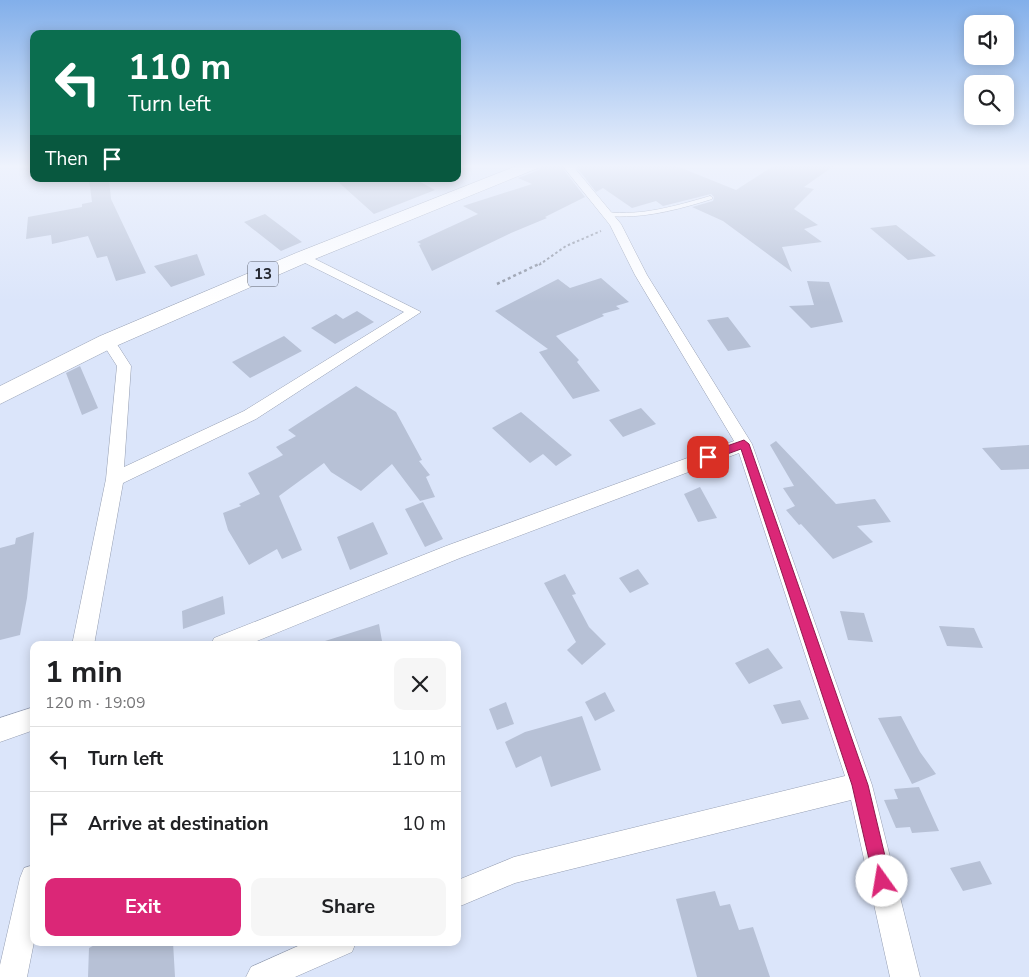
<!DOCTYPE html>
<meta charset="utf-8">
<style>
body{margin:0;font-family:"Nunito Sans",sans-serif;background:#f6f6f6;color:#202124;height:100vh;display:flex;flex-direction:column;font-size:19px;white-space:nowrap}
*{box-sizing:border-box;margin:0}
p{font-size:16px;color:#757577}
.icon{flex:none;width:28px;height:28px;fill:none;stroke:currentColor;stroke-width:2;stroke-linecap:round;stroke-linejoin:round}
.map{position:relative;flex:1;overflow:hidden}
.panel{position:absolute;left:30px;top:641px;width:431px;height:305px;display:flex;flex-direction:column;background:#fff;border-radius:10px;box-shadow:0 2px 12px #0003}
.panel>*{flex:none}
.banner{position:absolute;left:30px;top:30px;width:431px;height:152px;border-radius:10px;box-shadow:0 2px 12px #0003;background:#0b6e4f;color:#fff;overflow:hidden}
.controls{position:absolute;left:964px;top:15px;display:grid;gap:10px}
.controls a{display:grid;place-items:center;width:50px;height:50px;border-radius:10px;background:#fff;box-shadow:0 2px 12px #0003;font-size:25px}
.pin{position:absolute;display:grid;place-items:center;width:42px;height:42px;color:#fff;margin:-21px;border-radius:10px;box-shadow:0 2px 8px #0006}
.me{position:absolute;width:55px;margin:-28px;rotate:347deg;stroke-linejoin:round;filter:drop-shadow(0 0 4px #0008)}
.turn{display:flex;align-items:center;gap:18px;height:105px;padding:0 15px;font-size:22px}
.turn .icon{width:65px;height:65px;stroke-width:2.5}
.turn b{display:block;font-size:35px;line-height:42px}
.then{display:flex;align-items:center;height:48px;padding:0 15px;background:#0003;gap:10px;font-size:19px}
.round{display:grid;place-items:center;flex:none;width:52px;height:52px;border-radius:10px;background:#f6f6f6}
.overview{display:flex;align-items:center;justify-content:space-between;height:85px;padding:0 15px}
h1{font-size:30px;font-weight:700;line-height:38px}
.action{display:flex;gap:10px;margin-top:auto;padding:10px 15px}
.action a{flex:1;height:58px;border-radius:10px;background:#db2777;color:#fff;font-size:20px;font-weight:700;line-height:58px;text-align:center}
.action a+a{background:#f6f6f6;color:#202124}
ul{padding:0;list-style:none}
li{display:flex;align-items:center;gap:15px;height:65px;padding:0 15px;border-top:1px solid #e0e0e0}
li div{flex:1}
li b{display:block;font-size:19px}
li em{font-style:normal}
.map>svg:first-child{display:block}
.building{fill:#b7c1d6}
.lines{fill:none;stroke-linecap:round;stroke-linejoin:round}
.service-casing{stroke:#959eb2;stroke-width:1}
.minor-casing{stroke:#959eb2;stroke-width:1}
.primary-casing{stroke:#959eb2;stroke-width:1}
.path-far1{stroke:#9097a6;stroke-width:2;stroke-dasharray:2.5 2.5;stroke-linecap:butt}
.path{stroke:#9097a6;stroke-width:2.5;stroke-dasharray:3 3;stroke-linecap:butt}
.service{fill:#fff;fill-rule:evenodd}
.minor{fill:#fff;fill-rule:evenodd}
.primary{fill:#fff;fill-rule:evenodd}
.route{fill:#db2777;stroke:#8e194d}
.labels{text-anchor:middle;stroke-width:5;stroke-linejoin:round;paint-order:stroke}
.shield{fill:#dbe5fa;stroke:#5a5f6b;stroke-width:1}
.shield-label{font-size:15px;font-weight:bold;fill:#23262e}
</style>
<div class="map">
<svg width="1029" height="977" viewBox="0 0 1029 977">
<rect width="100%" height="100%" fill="#dbe5fa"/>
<path class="building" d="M 542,165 L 560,165 L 585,197 L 545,217 L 547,218 L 511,233 L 432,271 L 419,245 L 421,244 L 417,242 L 478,214 L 463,206 L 532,184 L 518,178 L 539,170 Z
M 575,165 L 674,165 L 736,190 L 775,165 L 835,165 L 804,187 L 814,189 L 794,209 L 818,225 L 804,229 L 822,242 L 782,247 L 792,272 L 723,221 L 692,207 L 713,201 L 714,197 L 711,194 L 663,206 L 656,201 L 632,208 L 603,188 L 596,192 Z
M 89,179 L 109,179 L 111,199 L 146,273 L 116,281 L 107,256 L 97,258 L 88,236 L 52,244 L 51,235 L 26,239 L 28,217 L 82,207 L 82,204 L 92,202 Z
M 335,179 L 415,179 L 435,190 L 374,214 Z
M 265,214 L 302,242 L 281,251 L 244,222 Z
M 896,225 L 936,256 L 908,260 L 870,228 Z
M 197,254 L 205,275 L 171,287 L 154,266 Z
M 601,278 L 629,302 L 616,306 L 620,309 L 602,314 L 604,316 L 556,336 L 579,360 L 577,362 L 600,391 L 573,399 L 539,352 L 548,349 L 495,311 L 558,279 L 570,288 Z
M 807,281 L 829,282 L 843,322 L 811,328 L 789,306 L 814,305 Z
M 357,311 L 374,322 L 335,344 L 311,328 L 336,314 L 343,319 Z
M 728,317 L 751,347 L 728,351 L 707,320 Z
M 284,336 L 302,351 L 250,378 L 232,362 Z
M 80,366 L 98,408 L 82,415 L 66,373 Z
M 356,386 L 396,412 L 422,460 L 419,461 L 430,475 L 426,477 L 435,497 L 420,501 L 392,464 L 361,491 L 331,472 L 324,463 L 279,496 L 302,550 L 282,559 L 277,549 L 249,565 L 228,530 L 223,513 L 241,506 L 239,504 L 260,494 L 248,473 L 283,455 L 276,447 L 296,436 L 288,430 Z
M 641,408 L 656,424 L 623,437 L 609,420 Z
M 521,412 L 572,455 L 556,466 L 543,454 L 530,463 L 492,428 Z
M 776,441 L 836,504 L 875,499 L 891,522 L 857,526 L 873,542 L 833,559 L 801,524 L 799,525 L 786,510 L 795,506 L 783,488 L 794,486 L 770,445 Z
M 1029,445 L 1029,469 L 1001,470 L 982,448 Z
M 700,487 L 717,518 L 698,522 L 684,494 Z
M 423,502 L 443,539 L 425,547 L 405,509 Z
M 373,522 L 388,554 L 350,570 L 337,537 Z
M 34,532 L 27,598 L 20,635 L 0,640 L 0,548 L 15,544 L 16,538 Z
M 638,569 L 649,584 L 630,593 L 619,578 Z
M 565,574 L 576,594 L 572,595 L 589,627 L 606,644 L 582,665 L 567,650 L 576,642 L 544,583 Z
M 223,596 L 225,614 L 183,629 L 182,611 Z
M 840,611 L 864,613 L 873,642 L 848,640 Z
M 379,624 L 382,641 L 371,645 L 325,645 L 325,641 Z
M 939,626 L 974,628 L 983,648 L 947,646 Z
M 768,648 L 783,668 L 749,684 L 735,663 Z
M 605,692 L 615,711 L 595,721 L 585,702 Z
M 800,700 L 809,719 L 782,724 L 773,705 Z
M 506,702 L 514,724 L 497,730 L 489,709 Z
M 582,716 L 601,770 L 551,787 L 541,756 L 516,768 L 505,742 L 525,732 Z
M 901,716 L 920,752 L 936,774 L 912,784 L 878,718 Z
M 919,787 L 939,831 L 912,833 L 910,827 L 896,828 L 884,800 L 898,799 L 894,789 Z
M 980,861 L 992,884 L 963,891 L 950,868 Z
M 715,891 L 720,906 L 730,904 L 739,930 L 753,927 L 770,977 L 697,977 L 676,899 Z
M 100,942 L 173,942 L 175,977 L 88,977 L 89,948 Z"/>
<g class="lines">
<g class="service-casing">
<path id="service" d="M 710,196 L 712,197 L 712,199 C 677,210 643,219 606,216 L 603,214 L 606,212 C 643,216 675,206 710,196 Z"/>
</g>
<g class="minor-casing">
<path id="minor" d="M 562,165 L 572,165 L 621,224 L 647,275 L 752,444 L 872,785 L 920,977 L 890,977 L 851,800 L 515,883 L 458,907 L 458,880 L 514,857 L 845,776 L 739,453 L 460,558 L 247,645 L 211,645 L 214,638 L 446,546 L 734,441 L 635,275 L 610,225 Z
M 303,253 L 421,312 L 256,419 L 123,483 L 94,645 L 72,645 L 106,479 L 117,366 L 101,341 L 108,337 L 113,338 L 131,366 L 124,467 L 244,411 L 404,312 L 299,260 L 297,257 Z
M 34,707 L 34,730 L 0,742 L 0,718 Z
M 34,865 L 34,942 L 27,977 L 0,977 L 0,965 L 20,878 L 24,868 Z
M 307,942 L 356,942 L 352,952 L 295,977 L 246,977 L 251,967 Z"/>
</g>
<g class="primary-casing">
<path id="primary" d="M 519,165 L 540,165 L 538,168 L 310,261 L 116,346 L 0,404 L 0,386 L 100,336 L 296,253 Z"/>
</g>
<path class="path-far1" d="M 539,265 L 566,246 L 601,231"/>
<path class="path" d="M 497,284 L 541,263"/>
<use href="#service" class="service"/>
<use href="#minor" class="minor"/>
<use href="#primary" class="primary"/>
</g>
<linearGradient id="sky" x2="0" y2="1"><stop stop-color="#82afea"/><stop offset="0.55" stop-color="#eff3fd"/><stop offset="1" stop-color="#eff3fd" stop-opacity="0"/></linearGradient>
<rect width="1029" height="302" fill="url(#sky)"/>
<path class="route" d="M 744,440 L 749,444 L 868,785 L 891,881 L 889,887 L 882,890 L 876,887 L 874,881 L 852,785 L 741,449 L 708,461 L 702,457 L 704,454 Z"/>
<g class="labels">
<rect class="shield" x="248" y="261.5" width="30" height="25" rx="4"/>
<g class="shield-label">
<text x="263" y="279">13</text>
</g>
</g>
</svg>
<div class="controls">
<a><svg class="icon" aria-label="sound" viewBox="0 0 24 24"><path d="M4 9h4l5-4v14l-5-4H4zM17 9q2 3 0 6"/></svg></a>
<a><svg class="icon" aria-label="search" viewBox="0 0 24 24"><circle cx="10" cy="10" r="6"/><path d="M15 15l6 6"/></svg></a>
</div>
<div class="pin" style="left:708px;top:457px;background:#d93025"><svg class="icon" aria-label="arrive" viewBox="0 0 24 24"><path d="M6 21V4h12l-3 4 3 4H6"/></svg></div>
<svg class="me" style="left:882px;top:881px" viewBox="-20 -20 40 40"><circle r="19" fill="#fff"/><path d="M0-13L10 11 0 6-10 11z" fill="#db2777"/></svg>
<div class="banner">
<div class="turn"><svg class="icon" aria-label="left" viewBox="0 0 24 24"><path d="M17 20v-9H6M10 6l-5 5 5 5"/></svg><div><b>110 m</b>Turn left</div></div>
<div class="then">Then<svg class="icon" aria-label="arrive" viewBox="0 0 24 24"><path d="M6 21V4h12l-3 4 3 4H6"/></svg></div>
</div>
<section class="panel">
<div class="overview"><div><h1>1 min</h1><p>120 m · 19:09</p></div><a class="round"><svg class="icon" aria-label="close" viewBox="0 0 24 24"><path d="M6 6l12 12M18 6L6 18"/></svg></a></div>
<ul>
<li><svg class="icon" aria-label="left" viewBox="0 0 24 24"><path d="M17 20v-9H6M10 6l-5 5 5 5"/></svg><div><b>Turn left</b></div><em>110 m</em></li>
<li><svg class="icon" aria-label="arrive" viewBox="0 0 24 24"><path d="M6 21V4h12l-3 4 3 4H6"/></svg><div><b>Arrive at destination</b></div><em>10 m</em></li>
</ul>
<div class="action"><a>Exit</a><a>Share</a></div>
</section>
</div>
